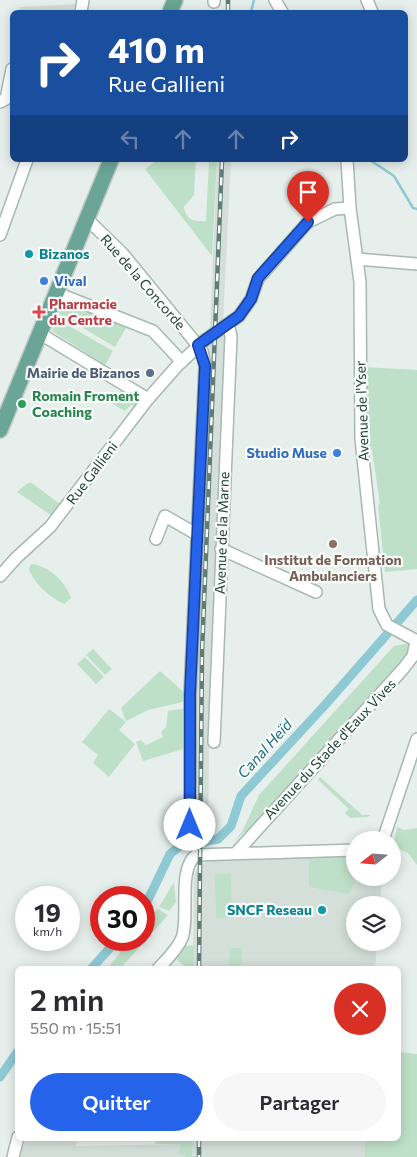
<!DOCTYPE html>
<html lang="fr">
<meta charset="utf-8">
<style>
body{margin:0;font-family:Commissioner,sans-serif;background:#f7f7f7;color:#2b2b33;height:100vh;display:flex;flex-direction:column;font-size:19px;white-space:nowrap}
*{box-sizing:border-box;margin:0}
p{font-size:16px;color:#7c7c81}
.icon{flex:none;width:28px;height:28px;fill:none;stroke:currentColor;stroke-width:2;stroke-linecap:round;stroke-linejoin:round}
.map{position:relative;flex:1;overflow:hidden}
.drawer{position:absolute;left:15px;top:966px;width:386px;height:175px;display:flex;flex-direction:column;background:#fff;border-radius:8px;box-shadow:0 2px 12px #0003}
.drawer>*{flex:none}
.guide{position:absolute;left:10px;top:10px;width:398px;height:152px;border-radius:8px;box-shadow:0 2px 12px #0003;background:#1a4fa0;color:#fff;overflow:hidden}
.needle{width:32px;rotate:253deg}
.fabs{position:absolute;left:346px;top:831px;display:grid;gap:10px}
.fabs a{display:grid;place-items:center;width:55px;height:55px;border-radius:50%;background:#fff;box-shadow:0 2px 12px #0003;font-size:25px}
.speed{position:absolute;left:15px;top:886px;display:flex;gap:10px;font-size:25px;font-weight:700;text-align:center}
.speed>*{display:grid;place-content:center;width:65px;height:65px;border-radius:50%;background:#fff;box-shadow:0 2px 12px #0003;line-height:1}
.speed small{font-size:12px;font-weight:400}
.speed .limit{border:8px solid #d22;background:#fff;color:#111}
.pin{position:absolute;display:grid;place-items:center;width:42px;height:42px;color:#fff;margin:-51px -21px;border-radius:50% 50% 50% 0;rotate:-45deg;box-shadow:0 0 5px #0007}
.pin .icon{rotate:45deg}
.me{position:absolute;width:55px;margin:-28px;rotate:0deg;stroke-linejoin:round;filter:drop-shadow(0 0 4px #0008)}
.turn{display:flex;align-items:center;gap:18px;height:105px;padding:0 15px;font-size:22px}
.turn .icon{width:65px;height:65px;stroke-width:2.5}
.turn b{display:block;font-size:35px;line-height:42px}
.lanes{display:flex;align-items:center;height:48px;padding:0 15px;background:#0003;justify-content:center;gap:25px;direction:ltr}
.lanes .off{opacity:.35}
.round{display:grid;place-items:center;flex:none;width:52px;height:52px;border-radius:26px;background:#f7f7f7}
.overview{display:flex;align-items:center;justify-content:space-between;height:85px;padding:0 15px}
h1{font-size:30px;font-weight:600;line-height:38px}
.primary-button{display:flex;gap:10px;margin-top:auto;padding:10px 15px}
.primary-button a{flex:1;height:58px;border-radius:30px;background:#2563eb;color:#fff;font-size:20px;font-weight:600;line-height:58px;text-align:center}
.primary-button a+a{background:#f7f7f7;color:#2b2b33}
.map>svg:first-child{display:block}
.built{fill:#d4dfda}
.green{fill:#bfe0c8}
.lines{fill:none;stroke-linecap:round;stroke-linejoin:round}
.stream{stroke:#8ec9d4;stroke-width:2.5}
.canal{stroke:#8ec9d4;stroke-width:9}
.minor-casing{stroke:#a8b8b2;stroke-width:14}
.major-casing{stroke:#c2cac8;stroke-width:18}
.minor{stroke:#fff;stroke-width:11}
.major{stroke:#6aa596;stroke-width:15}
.rail-casing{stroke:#5f7d75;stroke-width:4.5}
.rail{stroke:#f7fbf9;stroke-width:2.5;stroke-dasharray:8;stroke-linecap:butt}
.route-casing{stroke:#184099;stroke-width:12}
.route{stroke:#2563eb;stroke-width:9}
.culture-dot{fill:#0f9aa8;stroke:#f7fbf9;stroke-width:2}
.shop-dot{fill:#3f7fe0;stroke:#f7fbf9;stroke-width:2}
.health-dot{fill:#e0444e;stroke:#f7fbf9;stroke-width:2}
.service-dot{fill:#5c6f8a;stroke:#f7fbf9;stroke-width:2}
.leisure-dot{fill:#2e9e5b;stroke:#f7fbf9;stroke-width:2}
.education-dot{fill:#8d6e63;stroke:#f7fbf9;stroke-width:2}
.labels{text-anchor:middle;stroke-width:4.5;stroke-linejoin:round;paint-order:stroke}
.culture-label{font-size:14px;font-weight:bold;fill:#0d838f;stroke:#f7fbf9;text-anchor:start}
.shop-label{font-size:14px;font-weight:bold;fill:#366cbe;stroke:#f7fbf9;text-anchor:start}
.street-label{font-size:14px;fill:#24423a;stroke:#f7fbf9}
.health-label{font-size:14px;font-weight:bold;fill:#be3a42;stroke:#f7fbf9;text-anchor:start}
.service-label{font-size:14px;font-weight:bold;fill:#4e5e75;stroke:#f7fbf9;text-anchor:end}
.leisure-label{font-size:14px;font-weight:bold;fill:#27864d;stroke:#f7fbf9;text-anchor:start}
.education-label{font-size:14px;font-weight:bold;fill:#785e54;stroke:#f7fbf9}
.water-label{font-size:15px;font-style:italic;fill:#1c6f80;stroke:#f7fbf9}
</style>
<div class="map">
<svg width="417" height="1157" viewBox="0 0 417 1157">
<rect width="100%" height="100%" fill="#e6efeb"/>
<path class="built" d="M 80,4 L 76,12 L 20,12 L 19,7 Z
M 217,160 L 231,160 L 223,321 L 210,329 Z
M 222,334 L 226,338 L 209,742 L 208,847 L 196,848 L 194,771 L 197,635 L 209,343 Z
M 355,856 L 355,878 L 382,878 L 380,905 L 355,905 L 355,942 L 377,943 L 375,969 L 193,969 L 194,874 L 200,864 L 217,859 Z
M 25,1139 L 78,1139 L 76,1146 L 182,1144 L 185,1155 L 184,1157 L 19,1157 Z
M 193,1139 L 365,1139 L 365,1157 L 192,1157 Z"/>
<path class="green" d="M 158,160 L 196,160 L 194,195 L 184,207 C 186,220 194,222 206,221 L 209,160 L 217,160 L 212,256 L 145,169 Z
M 62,301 L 127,326 L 115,347 L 59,314 Z
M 57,319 L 113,351 L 105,365 L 52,331 Z
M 364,367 L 417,370 L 417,569 L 385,572 L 378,505 L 380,504 L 372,450 L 366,445 Z
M 121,390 L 141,403 L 137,408 L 131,405 L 125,411 L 111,403 Z
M 28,483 L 32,483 L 61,505 L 52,516 L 17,492 Z
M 31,564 C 48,565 66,582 71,598 L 64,604 C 51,598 33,583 29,569 Z
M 411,643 L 408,658 L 246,834 L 244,832 L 234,843 L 243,830 L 259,795 L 394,646 Z
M 93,649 L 112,669 L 105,675 L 86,655 Z
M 85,657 L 104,677 L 96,684 L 77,664 Z
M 160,671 L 187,695 L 187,701 L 148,710 L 126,721 L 121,708 Z
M 187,708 L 187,748 L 143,761 L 136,742 L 141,740 L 146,745 L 163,737 L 161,732 L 166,727 L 168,711 Z
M 109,709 L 126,722 L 119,730 L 135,744 L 109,777 L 93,763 L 98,755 L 82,742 Z
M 320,777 L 362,815 L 370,815 L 368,817 L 350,818 L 345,813 L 349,809 L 318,780 Z
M 397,827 L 404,830 L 417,828 L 417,865 L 408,853 L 393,846 Z
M 349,856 C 353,865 357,885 349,894 L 309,887 L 309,857 Z
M 231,874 L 232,918 L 216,918 L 215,874 Z
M 174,882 L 176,902 L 169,911 L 159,907 Z
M 158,909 L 168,915 L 120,969 L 107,969 L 130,940 L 144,940 L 144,925 Z
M 194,945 L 193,969 L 181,969 L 184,966 L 177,960 L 178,953 L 184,946 Z
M 230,948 L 242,948 L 241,969 L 229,969 Z
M 399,1052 L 417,1054 L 417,1157 L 365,1157 L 365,1139 L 399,1139 Z
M 158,1139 L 193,1139 L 192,1157 L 184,1157 L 185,1155 L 179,1154 L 181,1144 L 154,1144 Z"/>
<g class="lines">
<path class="stream" d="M 251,12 L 254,0
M 370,160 L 394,176 L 413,208 L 417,209"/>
<path class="canal" d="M 144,908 L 170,854 L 180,846 L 218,839 L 231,826 L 241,796 L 325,705 L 417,600
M 91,969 L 117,940
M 0,1077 L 18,1051"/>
<g class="minor-casing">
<path id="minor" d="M 275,0 L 282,12
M 367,0 L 372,12
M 214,2 L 214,0
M 81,12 L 83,0
M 0,102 L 6,99 L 12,69
M 347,160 L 350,208 L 360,282 L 361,439 L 379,609 L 387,625 L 417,641
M 87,219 L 123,254 L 195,342 L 202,351 L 205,366 L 190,694 L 190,825
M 0,235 L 27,160
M 357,259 L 417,264
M 57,293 L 153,331 L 182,362
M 39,333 L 148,399
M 156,539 L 165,516 L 198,535
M 221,549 L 316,592
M 0,576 L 16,558 L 50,527 L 148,399 L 178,365 L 205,340 L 239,316 L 251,299 L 258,279 L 308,222 L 335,209 L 350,208
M 214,742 L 231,336 L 228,324
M 383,840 L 417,739
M 236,853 L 403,669 L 413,656 L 416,641
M 158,969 C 166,960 177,950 182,938 C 190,917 177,870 196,855 L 355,850
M 13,1157 L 18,1137"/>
</g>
<g class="major-casing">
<path id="major" d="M 170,12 L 175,0
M 0,430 L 111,160"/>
</g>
<use href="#minor" class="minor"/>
<use href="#major" class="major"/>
<g class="rail-casing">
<path id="rail" d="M 228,12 L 228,0
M 199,969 L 202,652 L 222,160
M 199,1139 L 199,1157"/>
</g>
<use href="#rail" class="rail"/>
</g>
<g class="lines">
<g class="route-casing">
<path id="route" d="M 190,825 L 190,694 L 205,366 L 198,345 L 239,316 L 251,299 L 258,278 L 308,222"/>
</g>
<use href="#route" class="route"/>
</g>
<g class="culture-dot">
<circle cx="29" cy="254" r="5"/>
<circle cx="322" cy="910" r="5"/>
</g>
<g class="shop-dot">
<circle cx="44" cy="281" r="5"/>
<circle cx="337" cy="453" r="5"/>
</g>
<path class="health-dot" d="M36.5 304.5h5v5h5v5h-5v5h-5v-5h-5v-5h5z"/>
<circle class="service-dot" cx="150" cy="373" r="5"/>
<circle class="leisure-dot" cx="22" cy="404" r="5"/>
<circle class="education-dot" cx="333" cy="544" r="5"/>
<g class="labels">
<g class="culture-label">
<text x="39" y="259">Bizanos</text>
<text x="312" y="915" text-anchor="end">SNCF Reseau</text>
</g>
<g class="shop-label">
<text x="54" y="286">Vival</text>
<text x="327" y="458" text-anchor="end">Studio Muse</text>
</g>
<g class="street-label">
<text transform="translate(143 282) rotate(49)" y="5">Rue de la Concorde</text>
<text transform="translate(362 411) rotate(-92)" y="5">Avenue de l'Yser</text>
<text transform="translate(92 473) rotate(-53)" y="5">Rue Gallieni</text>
<text transform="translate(222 533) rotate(-88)" y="5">Avenue de la Marne</text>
<text transform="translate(330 749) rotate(-47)" y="5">Avenue du Stade d'Eaux Vives</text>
</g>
<g class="health-label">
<text x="49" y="309">Pharmacie<tspan x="49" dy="16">du Centre</tspan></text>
</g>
<g class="service-label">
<text x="140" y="378">Mairie de Bizanos</text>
</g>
<g class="leisure-label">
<text x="32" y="401">Romain Froment<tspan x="32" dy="16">Coaching</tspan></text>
</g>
<g class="education-label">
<text x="333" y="565">Institut de Formation<tspan x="333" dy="16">Ambulanciers</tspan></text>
</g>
<g class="water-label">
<text transform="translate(265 749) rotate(-48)" y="5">Canal Heïd</text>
</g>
</g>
</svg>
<div class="fabs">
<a><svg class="needle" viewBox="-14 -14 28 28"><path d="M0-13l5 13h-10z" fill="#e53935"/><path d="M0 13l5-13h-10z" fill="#7c7c81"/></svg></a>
<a><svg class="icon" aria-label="layers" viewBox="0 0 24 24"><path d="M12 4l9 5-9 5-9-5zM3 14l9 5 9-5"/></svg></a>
</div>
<div class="speed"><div>19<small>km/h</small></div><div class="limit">30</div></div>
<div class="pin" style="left:308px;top:222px;background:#d93025"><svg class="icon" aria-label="arrive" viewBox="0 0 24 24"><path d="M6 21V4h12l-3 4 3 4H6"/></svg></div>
<svg class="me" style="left:190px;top:825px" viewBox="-20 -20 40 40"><circle r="19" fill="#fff"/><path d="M0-13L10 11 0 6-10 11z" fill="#2563eb"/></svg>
<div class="guide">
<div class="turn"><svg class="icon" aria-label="right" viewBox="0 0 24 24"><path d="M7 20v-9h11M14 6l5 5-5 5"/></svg><div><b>410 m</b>Rue Gallieni</div></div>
<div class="lanes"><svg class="icon off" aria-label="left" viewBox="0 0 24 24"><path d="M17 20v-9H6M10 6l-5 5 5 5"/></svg><svg class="icon off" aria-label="ahead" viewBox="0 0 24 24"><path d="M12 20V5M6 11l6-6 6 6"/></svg><svg class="icon off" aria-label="ahead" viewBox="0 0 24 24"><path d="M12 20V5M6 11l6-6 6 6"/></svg><svg class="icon" aria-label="right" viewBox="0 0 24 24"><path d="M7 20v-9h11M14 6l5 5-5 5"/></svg></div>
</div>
<section class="drawer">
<div class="overview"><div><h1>2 min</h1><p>550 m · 15:51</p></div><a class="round" style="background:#d93025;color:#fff"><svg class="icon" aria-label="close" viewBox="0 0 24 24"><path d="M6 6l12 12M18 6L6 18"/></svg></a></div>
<div class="primary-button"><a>Quitter</a><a>Partager</a></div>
</section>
</div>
